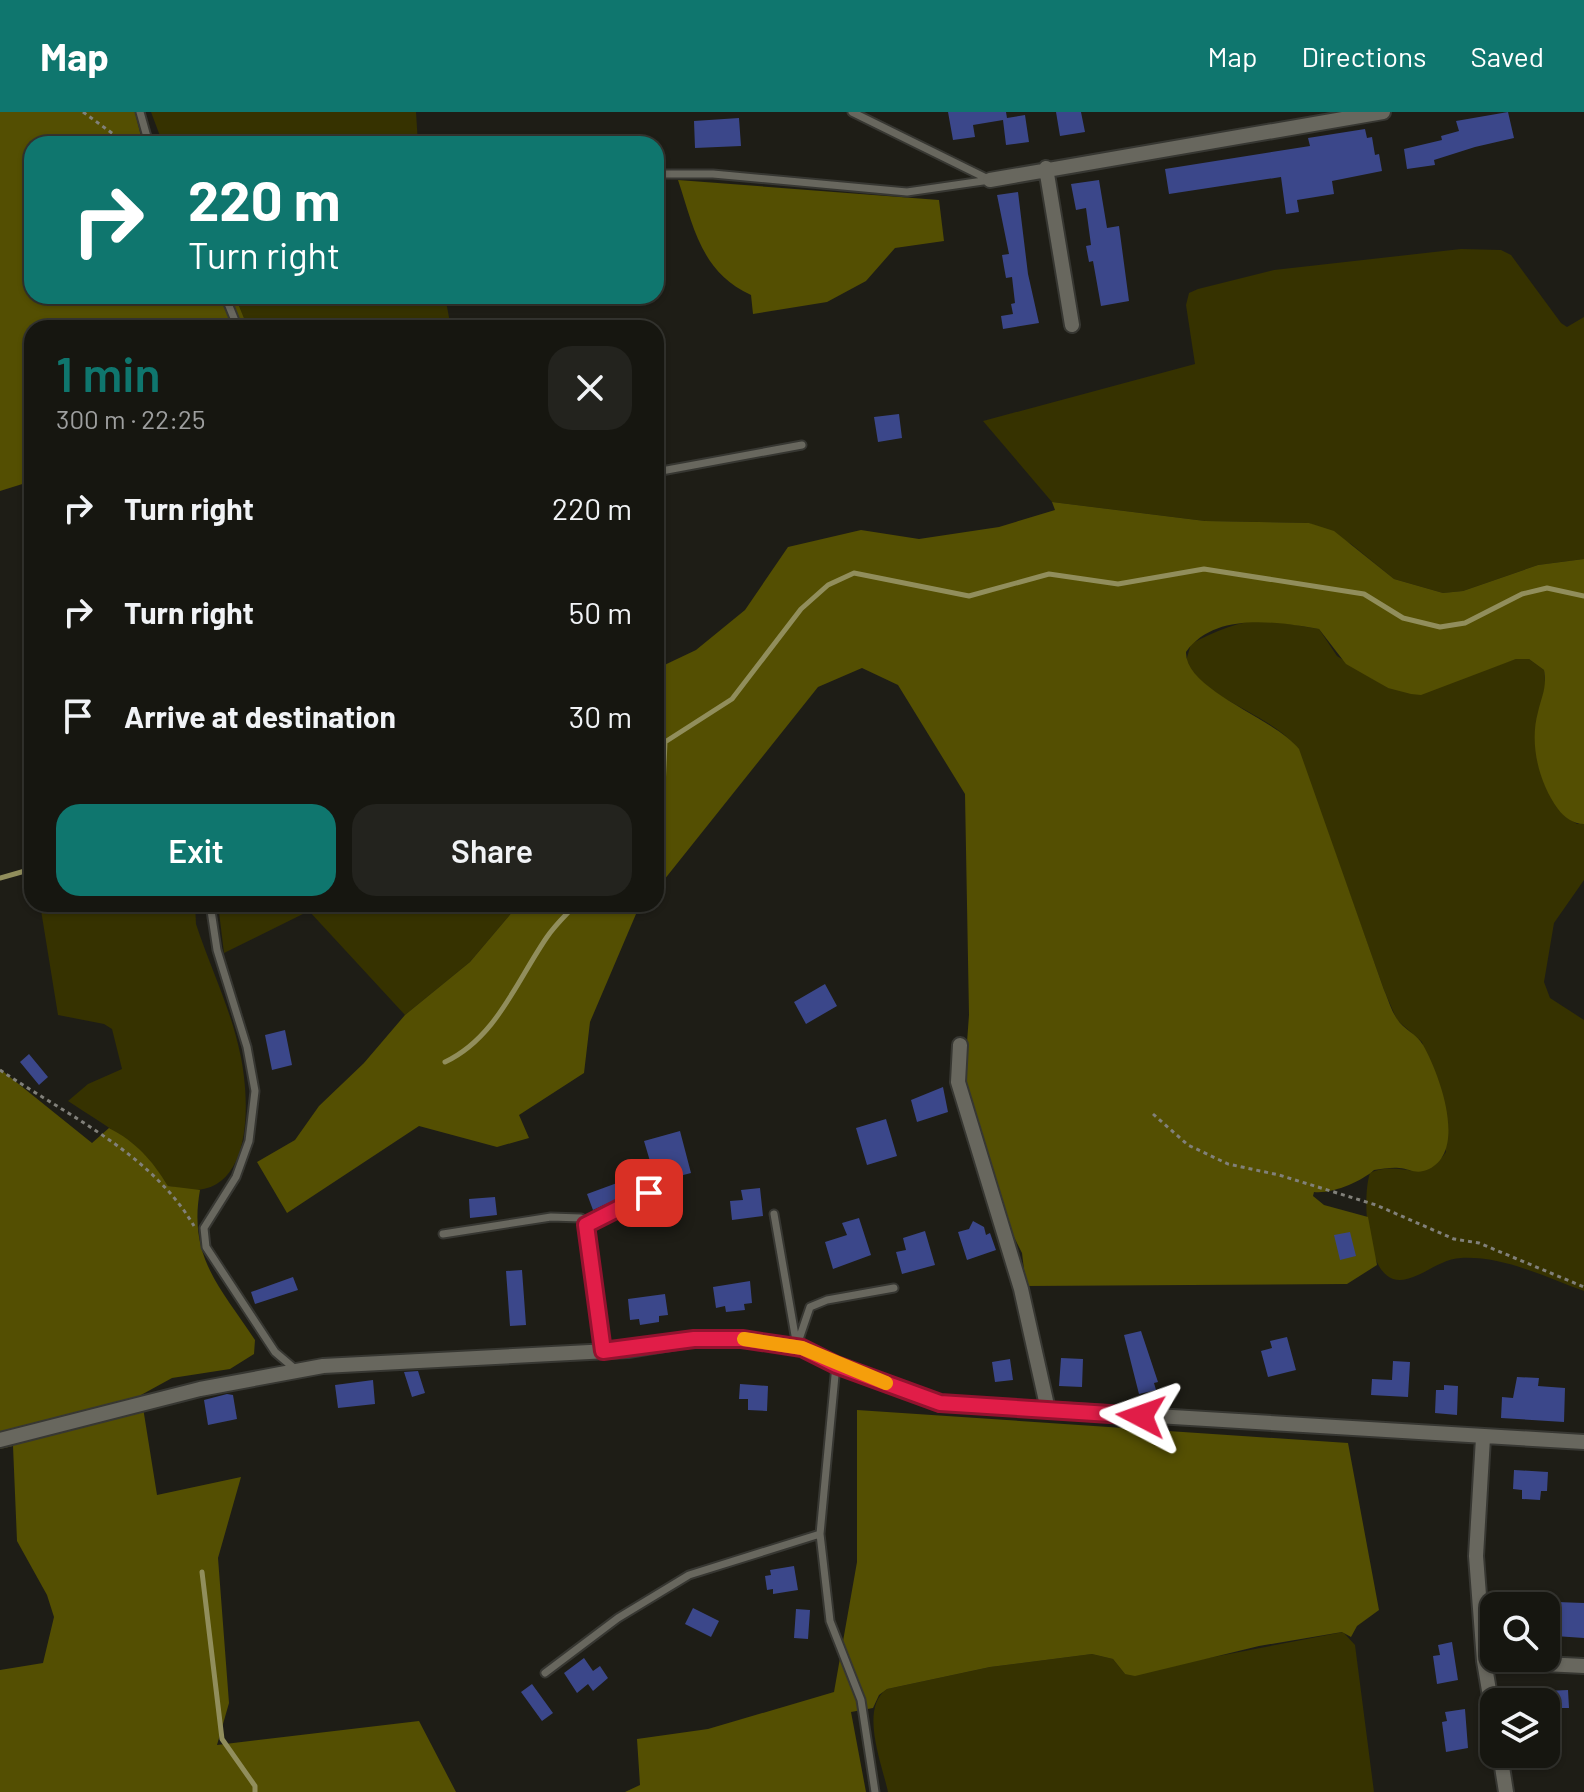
<!DOCTYPE html>
<meta charset="utf-8">
<style>
body{margin:0;font-family:Barlow,sans-serif;background:#23231e;color:#f1f3f6;height:100vh;display:flex;flex-direction:column;font-size:30px;white-space:nowrap}
*{box-sizing:border-box;margin:0}
p{font-size:26px;color:#9e9f9f}
.icon{flex:none;width:44px;height:44px;fill:none;stroke:currentColor;stroke-width:2;stroke-linecap:round;stroke-linejoin:round}
.map{position:relative;flex:1;overflow:hidden}
.side{position:absolute;left:24px;top:208px;width:640px;height:592px;display:flex;flex-direction:column;background:#161610;border-radius:24px;box-shadow:0 2px 6px #0004,0 0 0 2px #353530}
.side>*{flex:none}
.top-card{position:absolute;left:24px;top:24px;width:640px;height:168px;border-radius:24px;box-shadow:0 2px 6px #0004,0 0 0 2px #353530;background:#0f766e;color:#fff;overflow:hidden}
.controls{position:absolute;left:1480px;top:1480px;display:grid;gap:16px}
.controls a{display:grid;place-items:center;width:80px;height:80px;border-radius:16px;background:#161610;box-shadow:0 2px 6px #0004,0 0 0 2px #353530;font-size:40px}
.pin{position:absolute;display:grid;place-items:center;width:68px;height:68px;color:#fff;margin:-34px;border-radius:16px;box-shadow:0 4px 12px #0006}
.me{position:absolute;width:88px;margin:-44px;rotate:274deg;stroke-linejoin:round;filter:drop-shadow(0 0 6px #0008)}
.turn{display:flex;align-items:center;gap:28px;height:168px;padding:0 32px;font-size:36px}
.turn .icon{width:104px;height:104px;stroke-width:2.5}
.turn b{display:block;font-size:56px;line-height:68px}
.round{display:grid;place-items:center;flex:none;width:84px;height:84px;border-radius:24px;background:#23231e}
.summary{display:flex;align-items:center;justify-content:space-between;height:136px;padding:0 32px}
h1{font-size:48px;font-weight:600;line-height:60px;color:#0f766e}
.primary-button{display:flex;gap:16px;margin-top:auto;padding:16px 32px}
.primary-button a{flex:1;height:92px;border-radius:24px;background:#0f766e;color:#fff;font-size:32px;font-weight:600;line-height:92px;text-align:center}
.primary-button a+a{background:#23231e;color:#f1f3f6}
ul{padding:0;list-style:none}
li{display:flex;align-items:center;gap:24px;height:104px;padding:0 32px}
li div{flex:1}
li b{display:block;font-size:30px}
li em{font-style:normal}
header{display:flex;align-items:center;gap:48px;box-sizing:border-box;height:112px;padding:0 40px;background:#0f766e;color:#fff}
header strong{font-size:38px}
nav{display:flex;gap:44px;margin-inline-start:auto;font-size:28px}
.map>svg:first-child{display:block}
.green{fill:#363200}
.forest{fill:#544f02}
.lines{fill:none;stroke-linecap:round;stroke-linejoin:round}
.stream{stroke:#918e5c;stroke-width:5}
.building{fill:#3b478a}
.lane-casing{stroke:#373732;stroke-width:11}
.street-casing{stroke:#373732;stroke-width:18}
.path{stroke:#81807a;stroke-width:3;stroke-dasharray:4 4;stroke-linecap:butt}
.lane{stroke:#68675e;stroke-width:7}
.street{stroke:#68675e;stroke-width:14}
.route-casing{stroke:#92132f;stroke-width:20}
.route{stroke:#e11d48;stroke-width:14}
.slow{stroke:#f59e0b;stroke-width:14}
</style>
<header>
<strong>Map</strong>
<nav><a>Map</a><a>Directions</a><a>Saved</a></nav>
</header>
<div class="map">
<svg width="1584" height="1680" viewBox="0 0 1584 1680">
<rect width="100%" height="100%" fill="#1e1d16"/>
<path class="green" d="M 151,0 L 416,0 L 418,32 L 163,32 Z
M 1461,137 L 1501,138 L 1511,143 L 1561,211 L 1567,215 L 1584,205 L 1584,447 L 1538,453 L 1463,479 L 1443,481 L 1394,467 L 1351,432 L 1309,411 L 1205,409 L 1052,390 L 983,309 L 1195,252 L 1186,193 L 1189,181 L 1198,177 L 1274,158 Z
M 235,184 L 445,184 L 451,216 L 248,216 Z
M 1266,508 L 1319,517 L 1337,544 L 1388,576 L 1487,557 L 1516,547 L 1529,547 L 1544,558 L 1546,583 L 1536,613 L 1563,702 L 1577,712 L 1584,712 L 1584,768 L 1554,811 L 1544,870 L 1550,886 L 1584,908 L 1584,1179 C 1545,1165 1504,1144 1461,1146 C 1436,1147 1415,1173 1393,1167 C 1366,1158 1362,1084 1370,1061 C 1401,1046 1421,1076 1446,1040 L 1422,930 L 1397,908 L 1384,878 L 1298,637 C 1270,600 1204,589 1186,549 L 1191,532 C 1215,519 1239,509 1266,508 Z
M 40,792 L 195,792 L 196,812 C 210,855 231,897 240,941 C 249,981 255,1072 198,1078 C 189,1079 177,1075 168,1074 C 143,1033 107,1015 68,989 L 88,972 L 122,957 L 112,917 L 104,912 L 58,903 Z
M 218,792 L 519,792 L 470,850 L 405,903 L 309,799 L 224,841 Z
M 1343,1520 L 1355,1533 L 1374,1680 L 888,1680 C 882,1652 859,1596 887,1577 L 990,1555 L 1092,1542 L 1113,1547 L 1125,1562 Z"/>
<path class="forest" d="M 0,0 L 135,0 L 143,32 L 32,32 L 32,184 L 235,184 L 248,216 L 32,216 L 32,369 L 0,379 Z
M 678,68 L 939,88 L 944,129 L 895,136 L 866,169 L 827,190 L 753,202 L 751,183 C 701,160 694,116 678,68 Z
M 1052,390 L 1205,409 L 1309,411 L 1334,419 L 1394,467 L 1443,481 L 1463,479 L 1538,453 L 1584,447 L 1584,712 C 1573,712 1564,705 1558,697 C 1539,671 1529,632 1538,600 C 1542,583 1547,576 1544,558 L 1529,547 L 1516,547 L 1421,583 L 1411,582 L 1388,576 L 1346,552 L 1319,517 C 1277,510 1215,499 1186,540 C 1185,578 1275,606 1299,637 L 1384,878 C 1388,887 1391,898 1397,907 C 1403,917 1417,922 1423,933 C 1439,961 1468,1038 1429,1057 C 1416,1063 1411,1057 1399,1056 C 1392,1055 1382,1057 1374,1058 C 1362,1069 1333,1082 1314,1080 L 1313,1084 L 1324,1093 L 1368,1105 L 1377,1153 L 1347,1172 L 1026,1174 L 1022,1141 L 1008,1113 L 964,971 L 969,903 L 965,682 L 898,573 L 862,556 L 818,575 L 656,778 L 656,557 L 696,538 L 745,498 L 788,435 L 861,418 L 919,427 L 999,415 L 1055,398 Z
M 519,792 L 644,792 L 636,802 L 590,910 L 584,961 L 519,1003 L 529,1026 L 497,1035 L 419,1014 L 287,1101 L 257,1050 L 295,1028 L 319,994 L 364,951 L 405,903 L 470,850 Z
M 0,957 L 92,1031 L 109,1016 C 136,1030 152,1048 168,1074 L 200,1078 C 188,1145 220,1175 255,1228 L 254,1242 L 230,1257 L 172,1266 L 141,1283 L 157,1383 L 241,1365 L 218,1446 L 229,1591 L 217,1633 L 419,1609 L 456,1680 L 0,1680 L 0,1558 L 43,1551 L 54,1505 L 47,1483 L 17,1429 L 13,1334 L 0,1337 Z
M 857,1298 L 1348,1331 L 1379,1498 L 1357,1514 L 1351,1525 L 1342,1520 L 1259,1534 L 1135,1564 L 1125,1562 L 1113,1547 L 1092,1542 L 990,1555 L 887,1577 L 879,1583 L 873,1596 L 851,1600 L 866,1680 L 625,1680 L 640,1673 L 637,1627 L 708,1617 L 834,1580 L 857,1450 Z"/>
<g class="lines">
<path class="stream" d="M 656,694 L 663,677 L 665,630 L 732,587 L 801,497 L 828,473 L 854,461 L 969,484 L 1049,462 L 1118,472 L 1204,457 L 1364,482 L 1403,506 L 1440,515 L 1465,511 L 1522,482 L 1547,476 L 1584,484
M 0,766 L 32,757
M 445,950 C 496,926 516,870 547,825 C 555,813 566,803 576,792
M 202,1460 L 222,1627 L 255,1674 L 255,1680"/>
</g>
<path class="building" d="M 948,0 L 1006,0 L 1007,6 L 1025,3 L 1029,30 L 1006,33 L 1003,8 L 973,13 L 975,25 L 953,28 Z
M 1056,0 L 1081,0 L 1085,20 L 1060,24 Z
M 1508,0 L 1514,26 L 1475,35 L 1434,48 L 1435,53 L 1407,57 L 1404,37 L 1442,28 L 1441,24 L 1459,19 L 1456,9 Z
M 739,6 L 741,34 L 695,36 L 694,9 Z
M 1365,17 L 1367,26 L 1372,25 L 1375,43 L 1379,42 L 1382,59 L 1332,69 L 1334,82 L 1297,88 L 1299,100 L 1286,102 L 1281,65 L 1169,82 L 1165,57 L 1310,34 L 1308,26 Z
M 1099,68 L 1107,116 L 1119,114 L 1129,189 L 1101,194 L 1093,149 L 1089,150 L 1086,134 L 1091,133 L 1086,96 L 1076,98 L 1071,72 Z
M 1018,80 L 1028,162 L 1039,211 L 1003,217 L 1001,204 L 1013,202 L 1011,192 L 1015,191 L 1012,165 L 1006,166 L 1004,155 L 1002,143 L 1009,142 L 997,83 Z
M 899,302 L 902,326 L 878,330 L 874,305 Z
M 825,872 L 837,894 L 806,912 L 794,890 Z
M 285,918 L 292,953 L 272,958 L 265,923 Z
M 29,942 L 48,965 L 39,973 L 20,950 Z
M 943,975 L 948,1000 L 917,1010 L 911,988 Z
M 886,1007 L 897,1044 L 867,1053 L 856,1016 Z
M 680,1019 L 691,1061 L 668,1067 L 664,1052 L 652,1056 L 644,1029 Z
M 628,1067 L 635,1079 L 593,1098 L 587,1082 Z
M 760,1076 L 763,1104 L 732,1108 L 730,1089 L 743,1088 L 741,1078 Z
M 495,1085 L 497,1103 L 470,1106 L 469,1087 Z
M 859,1106 L 871,1143 L 833,1157 L 825,1130 L 847,1123 L 842,1111 Z
M 973,1109 L 984,1115 L 986,1123 L 990,1121 L 996,1138 L 967,1148 L 958,1120 L 969,1117 Z
M 925,1119 L 935,1153 L 902,1162 L 896,1140 L 906,1138 L 903,1126 Z
M 1350,1120 L 1356,1144 L 1340,1148 L 1334,1123 Z
M 522,1158 L 526,1213 L 510,1214 L 506,1159 Z
M 293,1165 L 298,1178 L 255,1192 L 251,1180 Z
M 750,1169 L 752,1191 L 744,1192 L 745,1198 L 726,1200 L 725,1194 L 716,1196 L 713,1175 Z
M 665,1182 L 668,1203 L 659,1204 L 659,1210 L 640,1213 L 639,1207 L 630,1208 L 628,1187 Z
M 1141,1219 L 1158,1270 L 1154,1271 L 1156,1278 L 1139,1282 L 1124,1223 Z
M 1287,1225 L 1296,1258 L 1268,1265 L 1261,1239 L 1272,1236 L 1270,1229 Z
M 1061,1246 L 1083,1247 L 1082,1275 L 1059,1274 Z
M 1010,1247 L 1013,1268 L 995,1270 L 992,1250 Z
M 1393,1249 L 1410,1250 L 1408,1285 L 1371,1283 L 1372,1267 L 1392,1268 Z
M 418,1259 L 425,1281 L 412,1285 L 404,1260 Z
M 1517,1265 L 1539,1266 L 1538,1274 L 1565,1276 L 1564,1310 L 1501,1306 L 1502,1285 L 1513,1286 Z
M 373,1268 L 375,1292 L 338,1296 L 335,1273 Z
M 740,1272 L 768,1274 L 767,1299 L 748,1298 L 748,1287 L 739,1287 Z
M 1444,1273 L 1458,1274 L 1457,1303 L 1435,1301 L 1436,1278 L 1444,1278 Z
M 227,1282 L 233,1283 L 237,1307 L 208,1313 L 204,1288 Z
M 1514,1358 L 1548,1360 L 1547,1379 L 1541,1379 L 1540,1388 L 1522,1387 L 1522,1378 L 1513,1377 Z
M 794,1454 L 798,1478 L 773,1482 L 773,1477 L 767,1478 L 765,1464 L 771,1463 L 770,1458 Z
M 1557,1490 L 1584,1491 L 1584,1526 L 1555,1524 Z
M 693,1496 L 719,1509 L 711,1525 L 685,1512 Z
M 796,1497 L 810,1498 L 808,1527 L 794,1526 Z
M 1452,1530 L 1458,1568 L 1437,1572 L 1433,1544 L 1440,1543 L 1438,1533 Z
M 584,1546 L 593,1559 L 600,1554 L 608,1566 L 593,1579 L 588,1572 L 577,1581 L 564,1561 Z
M 532,1572 L 553,1601 L 542,1609 L 521,1580 Z
M 1568,1578 L 1569,1596 L 1560,1596 L 1561,1610 L 1546,1610 L 1546,1579 Z
M 1465,1597 L 1468,1636 L 1446,1640 L 1442,1610 L 1447,1609 L 1445,1600 Z"/>
<g class="lines">
<g class="lane-casing">
<path id="lane" d="M 140,0 L 149,32
M 852,0 L 990,68
M 656,62 L 713,62 L 907,80 L 990,68
M 225,184 L 238,216
M 656,360 L 802,333
M 210,792 L 217,838 L 247,935 L 255,979 L 249,1029 L 236,1065 L 204,1116 L 206,1135 L 275,1240 L 295,1257
M 774,1102 L 797,1235
M 586,1113 L 649,1081
M 443,1122 L 551,1105 L 581,1106 L 586,1113 L 602,1238
M 797,1233 L 810,1195 L 827,1188 L 894,1176
M 836,1253 L 820,1422 L 830,1509 L 861,1588 L 875,1680
M 545,1561 L 618,1506 L 689,1463 L 820,1422"/>
</g>
<g class="street-casing">
<path id="street" d="M 1046,56 L 1072,213
M 990,68 L 1383,0
M 960,933 L 958,970 L 1021,1177 L 1048,1298
M 1483,1326 L 1476,1444 L 1484,1549 L 1494,1608
M 0,1328 L 200,1277 L 323,1254 L 628,1238 L 694,1227 L 742,1227 L 802,1236 L 836,1253 L 940,1291 L 1584,1330
M 1484,1549 L 1584,1554
M 1500,1642 L 1506,1680"/>
</g>
<path class="path" d="M 83,0 L 127,32
M 0,958 C 68,1004 151,1041 194,1114
M 1153,1002 L 1188,1033 L 1228,1052 L 1279,1063 L 1376,1093 L 1454,1127 L 1479,1131 L 1584,1175"/>
<use href="#lane" class="lane"/>
<use href="#street" class="street"/>
</g>
<g class="lines">
<g class="route-casing">
<path id="route" d="M 649,1081 L 586,1113 L 603,1239 L 694,1227 L 742,1227 L 802,1236 L 836,1253 L 940,1291 L 1141,1304"/>
</g>
<use href="#route" class="route"/>
<path class="slow" d="M 744,1227 L 802,1236 L 886,1271"/>
</g>
</svg>
<div class="controls">
<a><svg class="icon" aria-label="search" viewBox="0 0 24 24"><circle cx="10" cy="10" r="6"/><path d="M15 15l6 6"/></svg></a>
<a><svg class="icon" aria-label="layers" viewBox="0 0 24 24"><path d="M12 4l9 5-9 5-9-5zM3 14l9 5 9-5"/></svg></a>
</div>
<div class="pin" style="left:649px;top:1081px;background:#d93025"><svg class="icon" aria-label="arrive" viewBox="0 0 24 24"><path d="M6 21V4h12l-3 4 3 4H6"/></svg></div>
<svg class="me" style="left:1141px;top:1304px" viewBox="-20 -20 40 40"><path d="M0-17L14 15 0 8-14 15z" fill="#e11d48" stroke="#fff" stroke-width="4"/></svg>
<div class="top-card">
<div class="turn"><svg class="icon" aria-label="right" viewBox="0 0 24 24"><path d="M7 20v-9h11M14 6l5 5-5 5"/></svg><div><b>220 m</b>Turn right</div></div>
</div>
<section class="side">
<div class="summary"><div><h1>1 min</h1><p>300 m · 22:25</p></div><a class="round"><svg class="icon" aria-label="close" viewBox="0 0 24 24"><path d="M6 6l12 12M18 6L6 18"/></svg></a></div>
<ul>
<li><svg class="icon" aria-label="right" viewBox="0 0 24 24"><path d="M7 20v-9h11M14 6l5 5-5 5"/></svg><div><b>Turn right</b></div><em>220 m</em></li>
<li><svg class="icon" aria-label="right" viewBox="0 0 24 24"><path d="M7 20v-9h11M14 6l5 5-5 5"/></svg><div><b>Turn right</b></div><em>50 m</em></li>
<li><svg class="icon" aria-label="arrive" viewBox="0 0 24 24"><path d="M6 21V4h12l-3 4 3 4H6"/></svg><div><b>Arrive at destination</b></div><em>30 m</em></li>
</ul>
<div class="primary-button"><a>Exit</a><a>Share</a></div>
</section>
</div>
